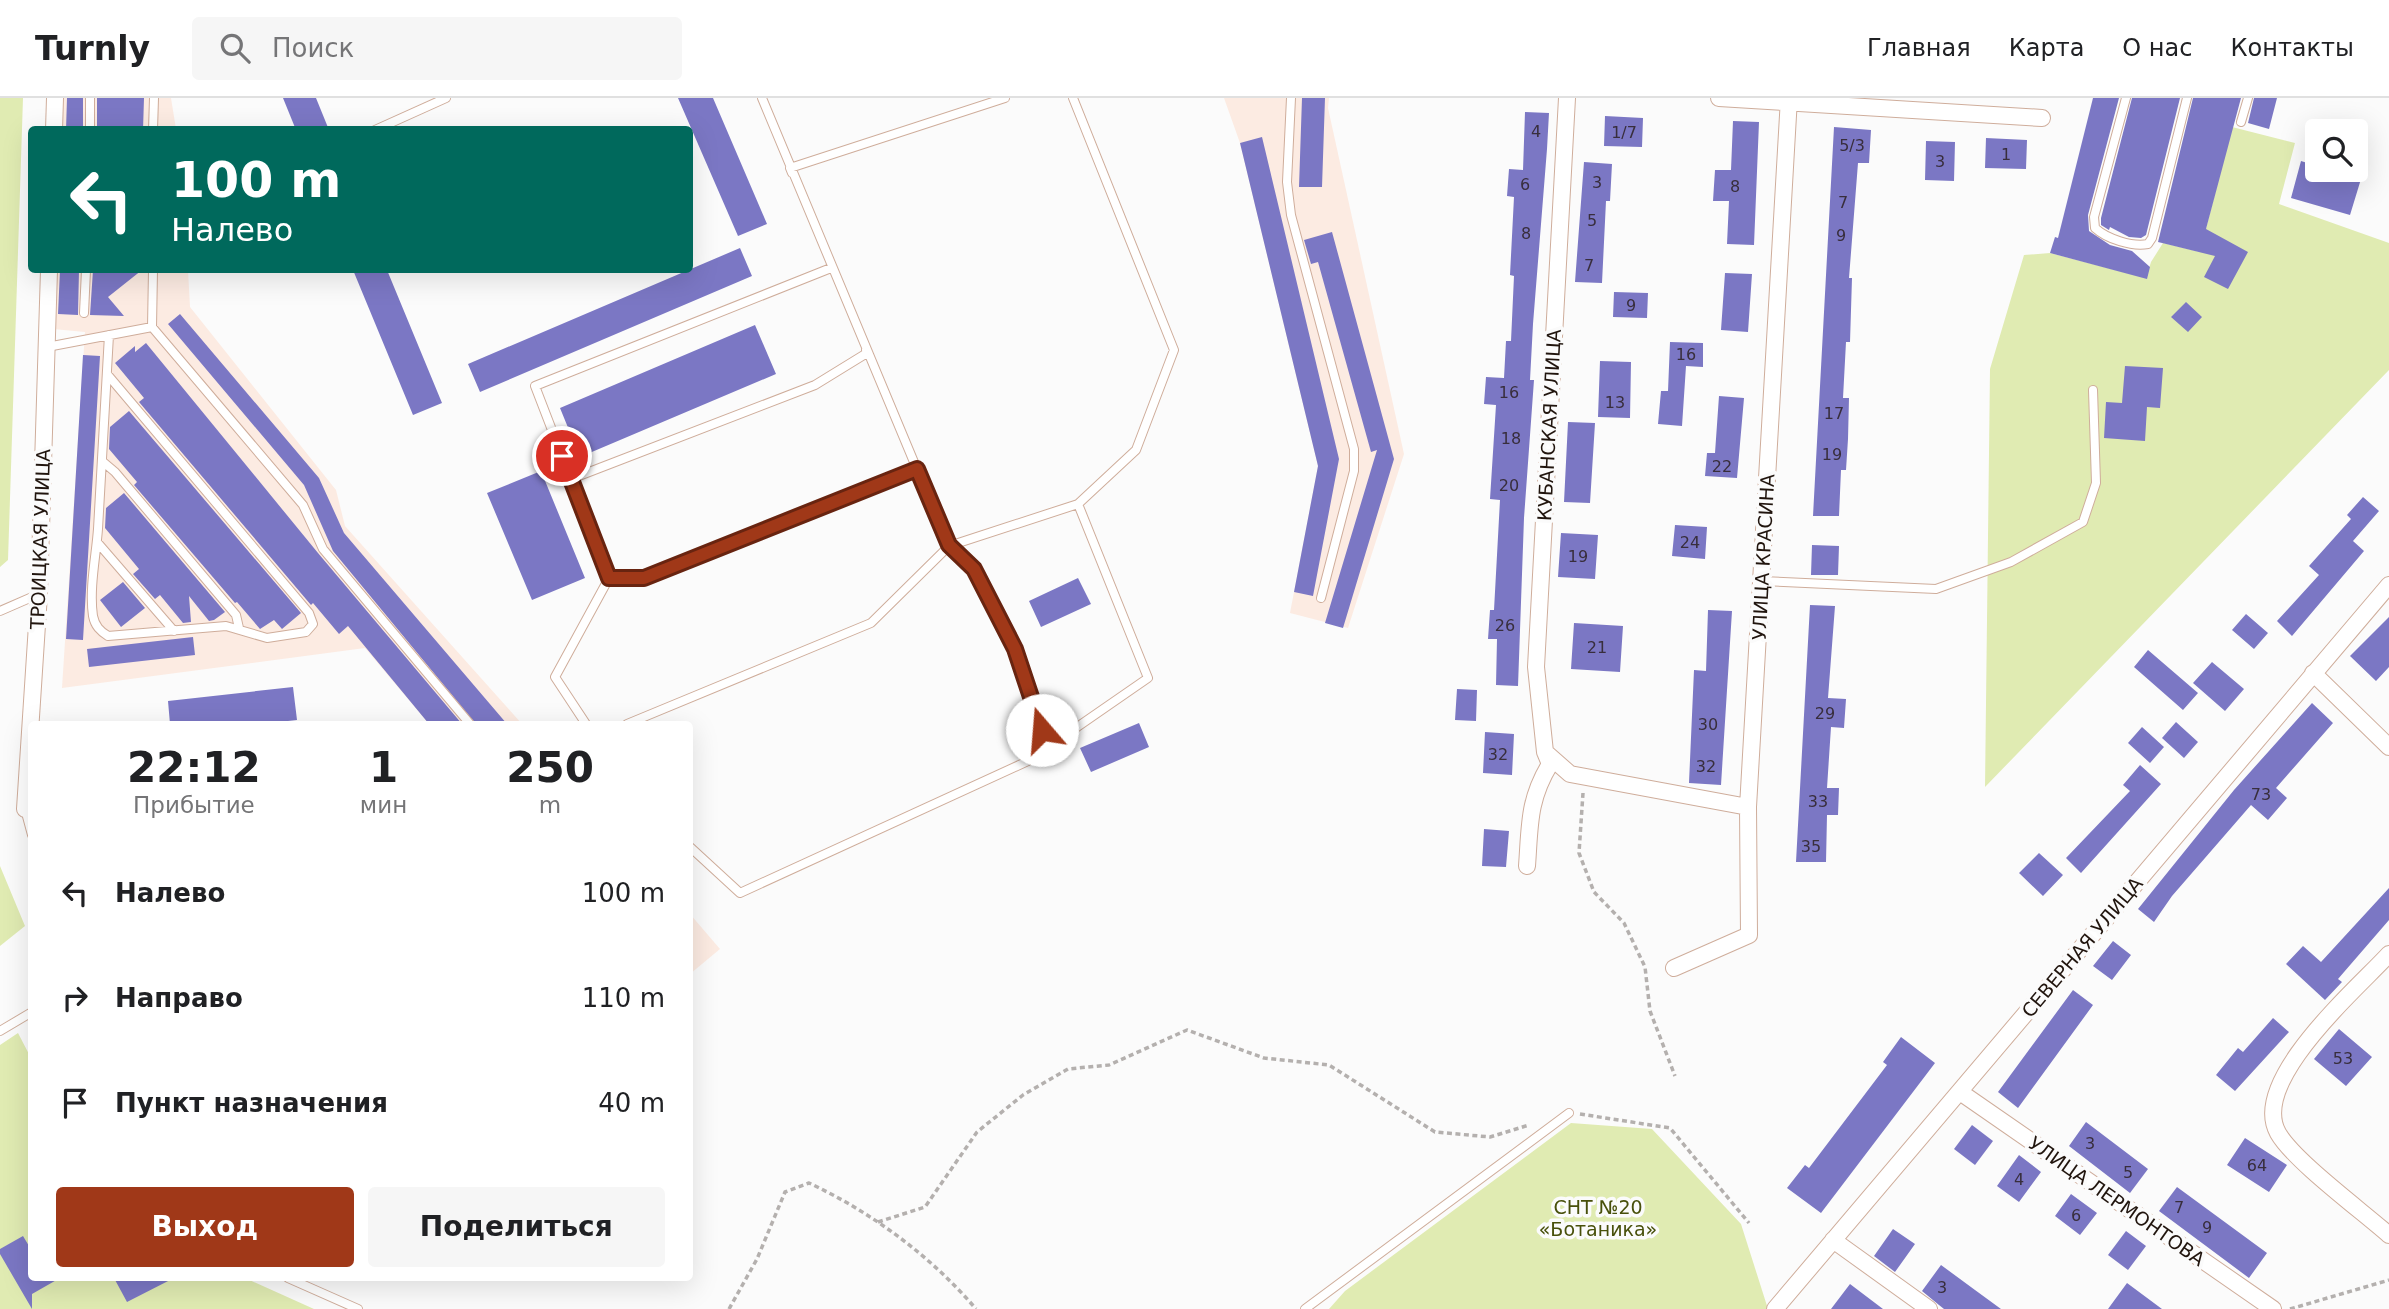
<!DOCTYPE html>
<html lang="ru">
<meta charset="utf-8">
<style>
body{margin:0;font-family:"DejaVu Sans",sans-serif;background:#f6f6f6;color:#202124;height:100vh;display:flex;flex-direction:column;font-size:26px;white-space:nowrap}
*{box-sizing:border-box;margin:0}
p{font-size:23px;color:#757577}
.icon{flex:none;width:38px;height:38px;fill:none;stroke:currentColor;stroke-width:2;stroke-linecap:round;stroke-linejoin:round}
.map{position:relative;flex:1;overflow:hidden}
.details{position:absolute;left:28px;top:623px;width:665px;height:560px;display:flex;flex-direction:column;background:#fff;border-radius:7px;box-shadow:0 7px 28px #0002}
.details>*{flex:none}
.banner{position:absolute;left:28px;top:28px;width:665px;height:147px;border-radius:7px;box-shadow:0 7px 28px #0002;background:#00695c;color:#fff;overflow:hidden}
.buttons{position:absolute;left:2305px;top:21px;display:grid;gap:14px}
.buttons a{display:grid;place-items:center;width:63px;height:63px;border-radius:7px;background:#fff;box-shadow:0 7px 28px #0002;font-size:35px}
.pin{position:absolute;display:grid;place-items:center;width:60px;height:60px;color:#fff;margin:-30px;border:4px solid #fff;border-radius:50%;box-shadow:0 2px 7px #0007}
.me{position:absolute;width:77px;margin:-38px;rotate:342deg;stroke-linejoin:round;filter:drop-shadow(0 0 5px #0008)}
.turn{display:flex;align-items:center;gap:24px;height:147px;padding:0 28px;font-size:32px}
.turn .icon{width:91px;height:91px;stroke-width:2.5}
.turn b{display:block;font-size:49px;line-height:60px}
.eta{display:flex;justify-content:space-evenly;align-items:center;height:119px;text-align:center}
.eta b{font-size:42px;font-weight:800;line-height:49px}
.primary-button{display:flex;gap:14px;margin-top:auto;padding:14px 28px}
.primary-button a{flex:1;height:80px;border-radius:7px;background:#a03818;color:#fff;font-size:28px;font-weight:800;line-height:80px;text-align:center}
.primary-button a+a{background:#f6f6f6;color:#202124}
ul{padding:0;list-style:none}
li{display:flex;align-items:center;gap:21px;height:105px;padding:0 28px}
li div{flex:1}
li b{display:block;font-size:26px}
li em{font-style:normal}
header{display:flex;align-items:center;gap:42px;box-sizing:border-box;height:98px;padding:0 35px;background:#fff;border-bottom:2px solid #e0e0e0}
header strong{font-size:33px}
nav{display:flex;gap:38px;margin-inline-start:auto;font-size:24px}
.search{width:490px;height:63px;background:#f6f6f6;display:flex;align-items:center;gap:18px;box-sizing:border-box;padding:0 24px;border-radius:7px;color:#757577;font-size:26px}
.map>svg:first-child{display:block}
.built{fill:#fcebe2}
.green{fill:#e0ebb2}
.building{fill:#7b77c4}
.lines{fill:none;stroke-linecap:round;stroke-linejoin:round}
.lane-casing{stroke:#cfad9b;stroke-width:10}
.street-casing{stroke:#cfad9b;stroke-width:18}
.path{stroke:#b4b0ae;stroke-width:3.5;stroke-dasharray:5 3.5;stroke-linecap:butt}
.lane{stroke:#fff;stroke-width:8}
.street{stroke:#fff;stroke-width:16}
.route-casing{stroke:#682410;stroke-width:18}
.route{stroke:#a03818;stroke-width:12}
.labels{text-anchor:middle;stroke-width:7;stroke-linejoin:round;paint-order:stroke}
.number-label{font-size:16px;fill:#382e3c}
.street-label{font-size:19px;fill:#21150e;stroke:#fbfbfb}
.park-label{font-size:19px;fill:#48500b;stroke:#fbfbfb}
</style>
<header>
<strong>Turnly</strong>
<div class="search"><svg class="icon" aria-label="search" viewBox="0 0 24 24"><circle cx="10" cy="10" r="6"/><path d="M15 15l6 6"/></svg>Поиск</div>
<nav><a>Главная</a><a>Карта</a><a>О нас</a><a>Контакты</a></nav>
</header>
<div class="map">
<svg width="2389" height="1211" viewBox="0 0 2389 1211">
<rect width="100%" height="100%" fill="#fbfbfb"/>
<path class="built" d="M 63,0 L 171,0 L 176,31 L 61,32 Z
M 1224,0 L 1329,0 L 1328,10 L 1404,356 L 1348,530 L 1290,515 L 1318,368 L 1240,45 Z
M 56,172 L 188,172 L 190,209 L 336,392 L 345,428 L 522,626 L 429,626 L 365,550 L 62,590 L 85,234 L 53,231 Z
M 690,816 L 720,851 L 690,876 Z"/>
<path class="green" d="M 0,0 L 23,0 L 8,462 L 0,469 Z
M 2232,29 L 2295,45 L 2279,106 L 2389,145 L 2389,272 L 1985,689 L 1990,271 L 2024,157 L 2050,155 L 2146,180 L 2151,164 L 2163,145 L 2200,154 Z
M 0,768 L 25,828 L 0,848 Z
M 18,935 L 31,960 L 32,1180 L 245,1180 L 314,1211 L 0,1211 L 0,947 Z
M 1571,1025 L 1652,1031 L 1741,1126 L 1768,1211 L 1329,1211 L 1345,1193 Z"/>
<path class="building" d="M 67,0 L 83,0 L 83,32 L 66,32 Z
M 97,0 L 144,0 L 143,32 L 97,32 Z
M 283,0 L 316,0 L 329,32 L 296,32 Z
M 678,0 L 713,0 L 767,126 L 738,138 Z
M 1302,0 L 1325,0 L 1322,89 L 1299,89 Z
M 2093,0 L 2119,0 L 2088,117 L 2089,133 L 2110,147 L 2132,153 L 2150,169 L 2147,181 L 2050,155 L 2055,139 L 2058,140 Z
M 2132,0 L 2180,0 L 2146,137 L 2141,140 L 2129,139 L 2110,129 L 2109,132 L 2101,127 L 2101,120 Z
M 2193,0 L 2241,0 L 2206,131 L 2248,154 L 2228,191 L 2204,179 L 2215,158 L 2158,144 Z
M 2254,0 L 2277,0 L 2269,31 L 2248,25 Z
M 1525,14 L 1549,15 L 1547,51 L 1533,226 L 1530,282 L 1534,282 L 1524,420 L 1518,588 L 1496,587 L 1497,541 L 1488,541 L 1490,512 L 1494,512 L 1500,402 L 1490,401 L 1496,307 L 1484,306 L 1486,279 L 1504,280 L 1506,243 L 1511,243 L 1514,178 L 1510,177 L 1514,99 L 1507,98 L 1509,71 L 1523,72 Z
M 1605,18 L 1643,20 L 1642,49 L 1604,48 Z
M 1733,23 L 1759,24 L 1754,147 L 1727,146 L 1729,103 L 1713,103 L 1715,72 L 1731,72 Z
M 1834,29 L 1871,32 L 1869,65 L 1858,65 L 1849,180 L 1852,180 L 1850,244 L 1846,244 L 1843,300 L 1849,300 L 1848,341 L 1846,372 L 1841,372 L 1839,418 L 1813,418 Z
M 1262,39 L 1339,361 L 1313,498 L 1294,494 L 1318,368 L 1240,45 Z
M 1986,40 L 2027,42 L 2026,71 L 1985,70 Z
M 1926,43 L 1955,44 L 1954,83 L 1925,82 Z
M 2301,63 L 2317,68 L 2317,72 L 2361,81 L 2350,117 L 2291,100 Z
M 1584,64 L 1612,66 L 1610,103 L 1606,103 L 1602,185 L 1575,184 Z
M 1332,134 L 1394,361 L 1343,530 L 1325,525 L 1377,352 L 1371,354 L 1318,164 L 1311,166 L 1304,142 Z
M 740,150 L 752,178 L 480,294 L 468,266 Z
M 60,172 L 79,172 L 78,217 L 58,216 Z
M 93,172 L 142,172 L 108,199 L 124,218 L 90,217 Z
M 353,172 L 387,172 L 442,305 L 413,317 Z
M 1725,175 L 1752,176 L 1748,234 L 1721,232 Z
M 1614,194 L 1648,195 L 1647,220 L 1613,219 Z
M 2186,204 L 2202,219 L 2188,234 L 2171,219 Z
M 180,216 L 319,380 L 344,435 L 507,626 L 476,626 L 333,453 L 304,387 L 168,226 Z
M 755,227 L 776,276 L 580,359 L 560,310 Z
M 1670,244 L 1703,245 L 1703,269 L 1686,268 L 1682,328 L 1658,326 L 1661,293 L 1668,293 Z
M 146,245 L 318,455 L 462,626 L 429,626 L 348,528 L 339,536 L 313,505 L 311,507 L 139,304 L 144,300 L 115,265 L 135,248 L 135,254 Z
M 83,257 L 100,258 L 83,542 L 66,541 Z
M 1600,263 L 1631,264 L 1630,320 L 1598,319 Z
M 2125,268 L 2163,270 L 2160,310 L 2147,309 L 2145,343 L 2104,340 L 2106,304 L 2122,305 Z
M 1719,298 L 1744,300 L 1737,380 L 1705,378 L 1707,355 L 1715,355 Z
M 129,313 L 301,515 L 282,531 L 274,522 L 260,531 L 237,504 L 235,505 L 134,387 L 137,384 L 109,351 L 110,329 Z
M 1568,324 L 1595,325 L 1590,405 L 1564,404 Z
M 541,373 L 585,480 L 532,502 L 487,395 Z
M 124,395 L 225,514 L 214,522 L 209,523 L 189,498 L 191,524 L 183,525 L 160,497 L 155,501 L 133,476 L 139,471 L 105,430 L 106,410 Z
M 2363,399 L 2379,413 L 2353,443 L 2364,453 L 2292,538 L 2277,523 L 2319,477 L 2309,468 L 2351,421 L 2347,417 Z
M 1675,427 L 1707,429 L 1705,461 L 1672,458 Z
M 1561,435 L 1598,437 L 1595,481 L 1558,479 Z
M 1812,447 L 1839,448 L 1838,477 L 1811,477 Z
M 1078,480 L 1091,506 L 1041,529 L 1029,503 Z
M 123,484 L 145,510 L 121,529 L 100,502 Z
M 1810,507 L 1835,508 L 1828,600 L 1846,601 L 1844,630 L 1831,629 L 1827,690 L 1839,690 L 1838,717 L 1827,717 L 1826,764 L 1796,764 Z
M 1708,512 L 1732,513 L 1721,687 L 1689,685 L 1694,572 L 1706,573 Z
M 2246,516 L 2268,535 L 2254,551 L 2232,532 Z
M 2389,519 L 2389,569 L 2376,583 L 2350,558 Z
M 1574,525 L 1623,528 L 1620,574 L 1571,571 Z
M 193,539 L 195,557 L 89,569 L 87,551 Z
M 2148,552 L 2198,595 L 2183,612 L 2134,569 Z
M 2212,564 L 2244,591 L 2225,613 L 2193,585 Z
M 293,589 L 297,622 L 261,626 L 170,626 L 168,603 Z
M 1457,591 L 1477,592 L 1476,623 L 1455,622 Z
M 2312,605 L 2333,625 L 2276,690 L 2287,700 L 2268,722 L 2251,707 L 2172,798 L 2154,824 L 2138,811 L 2234,692 Z
M 2176,624 L 2198,644 L 2184,660 L 2162,640 Z
M 1139,625 L 1149,649 L 1091,674 L 1080,650 Z
M 2142,629 L 2164,649 L 2150,665 L 2128,645 Z
M 1485,634 L 1514,636 L 1512,677 L 1483,675 Z
M 2140,667 L 2161,686 L 2081,775 L 2066,760 L 2130,693 L 2123,687 Z
M 1484,731 L 1509,733 L 1506,769 L 1482,768 Z
M 2039,755 L 2063,777 L 2043,798 L 2019,775 Z
M 2389,790 L 2389,822 L 2338,881 L 2342,884 L 2325,902 L 2286,866 L 2303,848 L 2321,864 Z
M 2113,843 L 2131,857 L 2112,882 L 2093,868 Z
M 2073,892 L 2093,907 L 2018,1010 L 1998,994 Z
M 2273,920 L 2289,934 L 2235,993 L 2216,977 L 2238,950 L 2243,954 Z
M 2339,931 L 2372,959 L 2346,988 L 2314,961 Z
M 1901,939 L 1935,965 L 1821,1115 L 1787,1090 L 1805,1067 L 1809,1070 L 1887,967 L 1883,964 Z
M 2086,1024 L 2148,1071 L 2130,1095 L 2069,1048 Z
M 1972,1027 L 1993,1043 L 1975,1067 L 1954,1051 Z
M 2245,1040 L 2287,1067 L 2269,1094 L 2227,1067 Z
M 2019,1057 L 2041,1074 L 2019,1104 L 1997,1088 Z
M 2177,1089 L 2267,1155 L 2249,1180 L 2159,1113 Z
M 2071,1096 L 2097,1115 L 2080,1137 L 2055,1118 Z
M 1893,1131 L 1915,1146 L 1895,1174 L 1874,1158 Z
M 2126,1133 L 2146,1148 L 2128,1172 L 2108,1157 Z
M 23,1138 L 32,1153 L 32,1180 L 60,1180 L 32,1196 L 32,1211 L 0,1156 L 0,1151 Z
M 1941,1167 L 1975,1192 L 2001,1211 L 1944,1211 L 1939,1207 L 1922,1193 Z
M 114,1180 L 174,1180 L 127,1204 Z
M 2127,1185 L 2162,1211 L 2108,1211 Z
M 1850,1186 L 1883,1211 L 1831,1211 Z"/>
<g class="lines">
<g class="lane-casing">
<path id="lane" d="M 1073,0 L 1174,252 L 1136,352 L 1078,406
M 1291,0 L 1287,84 L 1291,117 L 1354,351 L 1354,373 L 1321,500
M 2126,0 L 2094,119 L 2095,130 C 2107,141 2132,149 2148,146 L 2152,140 L 2187,0
M 2241,24 L 2248,0
M 90,32 L 90,0
M 153,32 L 154,0
M 375,32 L 446,0
M 792,75 L 790,70 L 1005,0
M 84,215 L 86,172
M 152,229 L 153,172
M 47,249 L 152,229 L 303,407 L 323,451 L 470,626
M 107,276 L 309,515 L 313,526 L 306,534 L 267,540 L 226,528 L 108,538 C 100,533 95,528 93,518 C 89,491 96,458 98,431 C 102,367 105,302 109,237
M 102,363 L 115,374 L 236,517 L 239,530
M 571,381 L 815,287 L 867,255 L 866,252
M 97,444 L 174,533
M 609,480 L 644,480 L 917,371
M 1761,483 L 1936,491 L 2011,464 L 2083,424 L 2096,385 L 2093,292
M 0,513 L 39,496
M 586,626 L 555,579 L 609,480 L 535,288 L 831,170
M 627,626 L 871,525 L 949,448 C 999,497 1020,567 1042,632 L 1030,660
M 25,711 L 32,737
M 690,749 L 740,795 L 1028,663 L 1148,580 L 1078,406 L 949,448 L 762,0
M 0,933 L 32,914
M 288,1180 L 358,1211
M 1305,1211 L 1569,1015"/>
</g>
<g class="street-casing">
<path id="street" d="M 1719,0 L 2042,20
M 54,32 L 55,0
M 2313,575 L 2389,649
M 1545,654 L 1570,676 L 1748,709
M 25,711 L 39,496 L 49,172
M 1527,768 C 1530,728 1528,702 1550,666 L 1545,654 L 1536,569 L 1567,0
M 2389,856 C 2357,891 2249,983 2278,1035 C 2294,1063 2362,1113 2389,1137
M 1674,870 L 1749,837 L 1748,709 L 1789,0
M 1960,994 L 2273,1211
M 1833,1142 L 1929,1211
M 1775,1211 L 2389,487"/>
</g>
<path class="path" d="M 1583,695 L 1579,755 L 1594,794 L 1624,825 L 1645,869 L 1650,913 L 1675,978
M 1580,1016 L 1670,1030 L 1749,1125
M 878,1124 L 925,1109 L 977,1034 L 1023,997 L 1068,971 L 1109,967 L 1187,932 L 1264,960 L 1329,967 L 1435,1034 L 1490,1039 L 1529,1027
M 729,1211 L 757,1161 L 785,1094 L 809,1085 C 871,1114 931,1158 976,1211
M 2290,1211 L 2389,1182"/>
<use href="#lane" class="lane"/>
<use href="#street" class="street"/>
</g>
<g class="lines">
<g class="route-casing">
<path id="route" d="M 562,358 L 609,480 L 644,480 L 917,371 L 949,447 L 974,471 L 1015,551 L 1042,632"/>
</g>
<use href="#route" class="route"/>
</g>
<g class="labels">
<g class="number-label">
<text x="1536" y="39">4</text>
<text x="1624" y="40">1/7</text>
<text x="1852" y="53">5/3</text>
<text x="2006" y="62">1</text>
<text x="1940" y="69">3</text>
<text x="1597" y="90">3</text>
<text x="1525" y="92">6</text>
<text x="1735" y="94">8</text>
<text x="1843" y="110">7</text>
<text x="1592" y="128">5</text>
<text x="1526" y="141">8</text>
<text x="1841" y="143">9</text>
<text x="1589" y="173">7</text>
<text x="1631" y="213">9</text>
<text x="1686" y="262">16</text>
<text x="1509" y="300">16</text>
<text x="1615" y="310">13</text>
<text x="1834" y="321">17</text>
<text x="1511" y="346">18</text>
<text x="1832" y="362">19</text>
<text x="1722" y="374">22</text>
<text x="1509" y="393">20</text>
<text x="1690" y="450">24</text>
<text x="1578" y="464">19</text>
<text x="1505" y="533">26</text>
<text x="1597" y="555">21</text>
<text x="1825" y="621">29</text>
<text x="1708" y="632">30</text>
<text x="1498" y="662">32</text>
<text x="1706" y="674">32</text>
<text x="2261" y="702">73</text>
<text x="1818" y="709">33</text>
<text x="1811" y="754">35</text>
<text x="2343" y="966">53</text>
<text x="2090" y="1051">3</text>
<text x="2257" y="1073">64</text>
<text x="2128" y="1080">5</text>
<text x="2019" y="1087">4</text>
<text x="2179" y="1115">7</text>
<text x="2076" y="1123">6</text>
<text x="2207" y="1135">9</text>
<text x="1942" y="1195">3</text>
</g>
<g class="street-label">
<text transform="translate(1549 327) rotate(-87)" y="7">КУБАНСКАЯ УЛИЦА</text>
<text transform="translate(40 441) rotate(-88)" y="7">ТРОИЦКАЯ УЛИЦА</text>
<text transform="translate(1763 459) rotate(-87)" y="7">УЛИЦА КРАСИНА</text>
<text transform="translate(2082 849) rotate(-50)" y="7">СЕВЕРНАЯ УЛИЦА</text>
<text transform="translate(2117 1103) rotate(35)" y="7">УЛИЦА ЛЕРМОНТОВА</text>
</g>
<g class="park-label">
<text x="1598" y="1116">СНТ №20<tspan x="1598" dy="22">«Ботаника»</tspan></text>
</g>
</g>
</svg>
<div class="buttons">
<a><svg class="icon" aria-label="search" viewBox="0 0 24 24"><circle cx="10" cy="10" r="6"/><path d="M15 15l6 6"/></svg></a>
</div>
<div class="pin" style="left:562px;top:358px;background:#d93025"><svg class="icon" aria-label="arrive" viewBox="0 0 24 24"><path d="M6 21V4h12l-3 4 3 4H6"/></svg></div>
<svg class="me" style="left:1042px;top:632px" viewBox="-20 -20 40 40"><circle r="19" fill="#fff"/><path d="M0-13L10 11 0 6-10 11z" fill="#a03818"/></svg>
<div class="banner">
<div class="turn"><svg class="icon" aria-label="left" viewBox="0 0 24 24"><path d="M17 20v-9H6M10 6l-5 5 5 5"/></svg><div><b>100 m</b>Налево</div></div>
</div>
<section class="details">
<div class="eta">
<div><b>22:12</b><p>Прибытие</p></div>
<div><b>1</b><p>мин</p></div>
<div><b>250</b><p>m</p></div>
</div>
<ul>
<li><svg class="icon" aria-label="left" viewBox="0 0 24 24"><path d="M17 20v-9H6M10 6l-5 5 5 5"/></svg><div><b>Налево</b></div><em>100 m</em></li>
<li><svg class="icon" aria-label="right" viewBox="0 0 24 24"><path d="M7 20v-9h11M14 6l5 5-5 5"/></svg><div><b>Направо</b></div><em>110 m</em></li>
<li><svg class="icon" aria-label="arrive" viewBox="0 0 24 24"><path d="M6 21V4h12l-3 4 3 4H6"/></svg><div><b>Пункт назначения</b></div><em>40 m</em></li>
</ul>
<div class="primary-button"><a>Выход</a><a>Поделиться</a></div>
</section>
</div>
